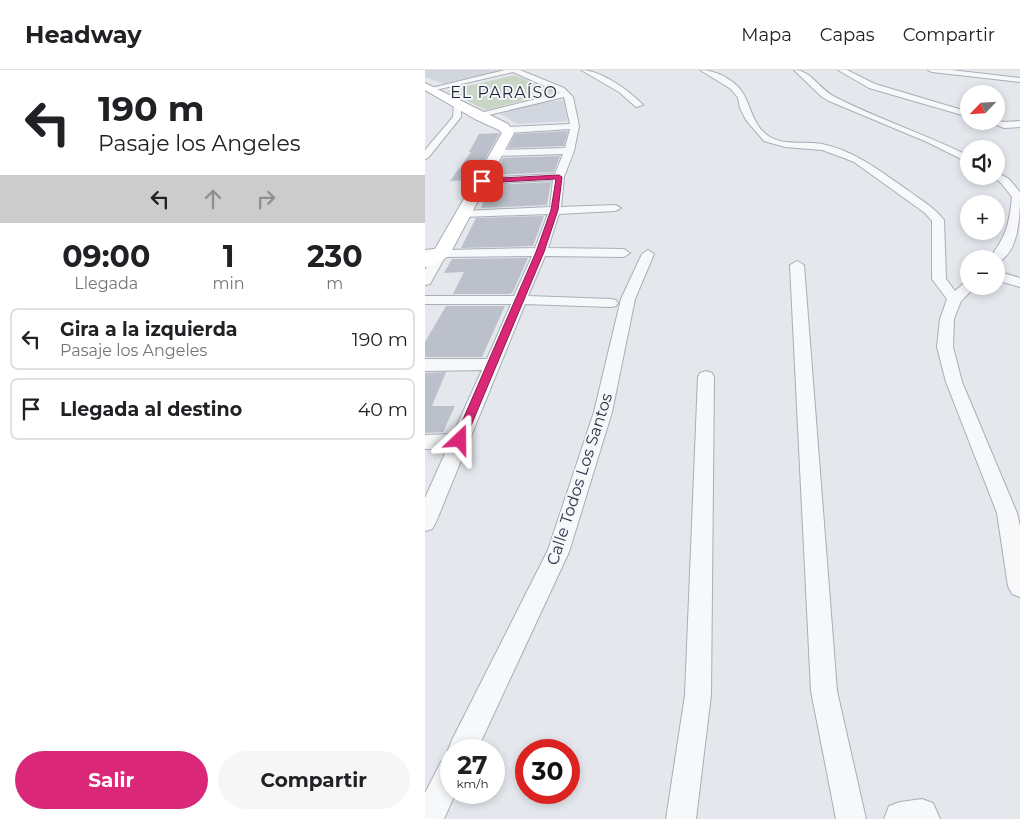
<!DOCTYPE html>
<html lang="es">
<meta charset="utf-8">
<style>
body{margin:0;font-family:Montserrat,sans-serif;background:#f6f6f6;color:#202124;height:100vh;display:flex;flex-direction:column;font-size:19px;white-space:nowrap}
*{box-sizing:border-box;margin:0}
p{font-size:16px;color:#757577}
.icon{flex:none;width:28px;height:28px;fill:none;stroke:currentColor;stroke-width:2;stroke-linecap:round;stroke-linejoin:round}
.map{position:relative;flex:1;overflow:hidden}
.panel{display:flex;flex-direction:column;background:#fff;width:425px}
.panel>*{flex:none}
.guide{background:#fff;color:#202124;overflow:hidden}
.needle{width:32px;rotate:245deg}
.buttons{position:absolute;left:535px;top:15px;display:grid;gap:10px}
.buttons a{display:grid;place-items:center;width:45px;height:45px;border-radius:50%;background:#fff;box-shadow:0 2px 8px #0003;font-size:25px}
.speed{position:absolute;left:15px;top:669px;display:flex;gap:10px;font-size:25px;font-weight:700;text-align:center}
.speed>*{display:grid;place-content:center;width:65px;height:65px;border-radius:50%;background:#fff;box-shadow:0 2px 8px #0003;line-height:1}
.speed small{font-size:12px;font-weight:400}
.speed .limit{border:8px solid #d22;background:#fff;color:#111}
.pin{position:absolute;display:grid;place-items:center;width:42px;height:42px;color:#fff;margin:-21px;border-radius:10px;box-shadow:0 2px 8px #0006}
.me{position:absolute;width:55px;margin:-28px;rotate:23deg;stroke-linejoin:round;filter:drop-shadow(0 0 4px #0008)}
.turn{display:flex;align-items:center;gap:18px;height:105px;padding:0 15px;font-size:22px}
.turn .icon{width:65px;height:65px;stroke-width:2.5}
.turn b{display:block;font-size:35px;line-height:42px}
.lanes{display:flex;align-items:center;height:48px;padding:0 15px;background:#0003;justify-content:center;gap:25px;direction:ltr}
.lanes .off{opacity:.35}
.eta{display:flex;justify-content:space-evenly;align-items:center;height:85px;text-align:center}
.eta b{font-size:30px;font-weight:700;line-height:35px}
.button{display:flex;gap:10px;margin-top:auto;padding:10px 15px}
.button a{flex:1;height:58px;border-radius:30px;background:#db2777;color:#fff;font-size:20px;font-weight:700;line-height:58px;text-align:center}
.button a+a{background:#f6f6f6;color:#202124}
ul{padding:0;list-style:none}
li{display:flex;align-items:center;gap:15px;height:62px;margin:0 10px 8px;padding:0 5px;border:2px solid #e0e0e0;border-radius:8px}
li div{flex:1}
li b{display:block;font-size:19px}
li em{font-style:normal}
header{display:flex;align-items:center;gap:30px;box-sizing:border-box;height:70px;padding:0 25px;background:#fff;border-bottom:1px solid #e0e0e0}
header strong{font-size:24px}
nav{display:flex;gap:28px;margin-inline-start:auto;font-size:18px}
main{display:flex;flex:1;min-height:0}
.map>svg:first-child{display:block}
.built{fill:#d2d6de}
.green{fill:#c9d6c5}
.building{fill:#bbc0ca}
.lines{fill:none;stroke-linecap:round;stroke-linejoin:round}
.street-casing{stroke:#a9aeb7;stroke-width:2}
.secondary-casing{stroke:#a9aeb7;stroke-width:2}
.street{fill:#f7f8fa;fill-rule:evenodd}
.secondary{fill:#fff;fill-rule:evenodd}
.route{fill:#db2777;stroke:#8e194d}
.labels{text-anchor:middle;stroke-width:4;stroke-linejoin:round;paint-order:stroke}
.far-quarter-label{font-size:16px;letter-spacing:1px;fill:#1d2536;stroke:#f4f6f9}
.street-label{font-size:16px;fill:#2b3445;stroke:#f4f6f9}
</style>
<header>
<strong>Headway</strong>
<nav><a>Mapa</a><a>Capas</a><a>Compartir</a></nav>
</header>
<main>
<section class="panel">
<div class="guide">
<div class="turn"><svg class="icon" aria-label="left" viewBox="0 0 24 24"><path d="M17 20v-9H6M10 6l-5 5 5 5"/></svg><div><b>190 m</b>Pasaje los Angeles</div></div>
<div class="lanes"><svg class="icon" aria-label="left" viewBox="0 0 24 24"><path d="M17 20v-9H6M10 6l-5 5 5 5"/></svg><svg class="icon off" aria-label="ahead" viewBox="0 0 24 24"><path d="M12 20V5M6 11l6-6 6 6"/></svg><svg class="icon off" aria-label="right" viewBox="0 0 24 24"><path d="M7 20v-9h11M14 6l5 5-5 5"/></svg></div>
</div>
<div class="eta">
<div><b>09:00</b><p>Llegada</p></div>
<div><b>1</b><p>min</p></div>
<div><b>230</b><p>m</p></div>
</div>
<ul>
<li><svg class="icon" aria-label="left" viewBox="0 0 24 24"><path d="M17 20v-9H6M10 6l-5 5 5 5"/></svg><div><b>Gira a la izquierda</b><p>Pasaje los Angeles</p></div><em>190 m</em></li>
<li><svg class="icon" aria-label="arrive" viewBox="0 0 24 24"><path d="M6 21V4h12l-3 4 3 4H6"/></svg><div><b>Llegada al destino</b></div><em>40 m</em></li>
</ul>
<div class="button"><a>Salir</a><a>Compartir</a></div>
</section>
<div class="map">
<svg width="595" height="749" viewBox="0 0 595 749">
<rect width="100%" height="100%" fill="#e4e7ec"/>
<path class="built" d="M 0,0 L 82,0 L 19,14 L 0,7 Z
M 140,30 L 142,51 L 93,54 L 75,44 L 113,33 Z"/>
<path class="green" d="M 89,5 L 130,22 L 61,40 L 22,21 Z"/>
<path class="building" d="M 143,61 L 139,76 L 83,78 L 90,64 Z
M 75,63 L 48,110 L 25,111 L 46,82 L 44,82 L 54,64 Z
M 135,86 L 129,102 L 69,105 L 78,88 Z
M 126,112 L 122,135 L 56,138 L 66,115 Z
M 119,146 L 108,176 L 36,178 L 51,148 Z
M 103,188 L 88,222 L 85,224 L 28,224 L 39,202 L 19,203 L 27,189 Z
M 21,236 L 80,236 L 57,287 L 0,287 L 0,272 Z
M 21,302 L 7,336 L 30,336 L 18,362 L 0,363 L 0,303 Z"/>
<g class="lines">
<g class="street-casing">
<path id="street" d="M 80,0 L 95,0 L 139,18 L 148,27 L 154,56 L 149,81 L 139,107 L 136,137 L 190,135 L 196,138 L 190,141 L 134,144 L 123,178 L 199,179 L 205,183 L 199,187 L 120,186 L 103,226 L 186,229 L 191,230 L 193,233 L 191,236 L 186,237 L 100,234 L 11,452 L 7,459 L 0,461 L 0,428 L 22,379 L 0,379 L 0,365 L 28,364 L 57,300 L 0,301 L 0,289 L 62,289 L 86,234 L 0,234 L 0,226 L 89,226 L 107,186 L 20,187 L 5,214 L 0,215 L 0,200 L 7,188 L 0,188 L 0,180 L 17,178 L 22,180 L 110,178 L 123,144 L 38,147 L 32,144 L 38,141 L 125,137 L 128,110 L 57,114 L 52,111 L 57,108 L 130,104 L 138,84 L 71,86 L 66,83 L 71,80 L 140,78 L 145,59 L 82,63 L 78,60 L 82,57 L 145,54 L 139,27 L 51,48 L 51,44 L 135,23 L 88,2 L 6,21 L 2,19 Z
M 156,0 C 176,0 205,21 218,35 L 211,37 L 194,22 Z
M 275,0 C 293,0 314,12 321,29 C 327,43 331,59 345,67 C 361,76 381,71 397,74 C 431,81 456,102 484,121 C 496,130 510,138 519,150 L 521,209 L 530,221 L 539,213 L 544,212 L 544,216 L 551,216 L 536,231 L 529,249 L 528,277 L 537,312 L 592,443 L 595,456 L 595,527 L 587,524 L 583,516 L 572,443 L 521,312 L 512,277 L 515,249 L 522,229 L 507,209 L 507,151 L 500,143 L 429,92 L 419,88 L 397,80 L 360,77 L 339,71 L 321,50 L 315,38 L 313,28 L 306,19 Z
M 369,0 C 386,0 395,20 410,27 C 453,49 500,64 544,86 L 544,93 L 502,72 L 404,31 L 397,27 Z
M 413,0 L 422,0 L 450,14 L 544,42 L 544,47 L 444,18 Z
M 503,0 L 526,0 L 595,8 L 595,12 L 507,2 Z
M 29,32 L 36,34 L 36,47 L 3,88 L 0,89 L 0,80 L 28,47 Z
M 571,50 L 579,52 L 595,51 L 595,57 L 579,58 L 562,51 Z
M 571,102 L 584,109 L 595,122 C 595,143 595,184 571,193 L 571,189 L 564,189 C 581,166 584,156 587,127 L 576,113 L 567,106 L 571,106 Z
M 223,180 L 229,184 L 210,229 L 187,342 L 144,482 L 52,680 L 26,680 L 26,722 L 31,722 L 19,749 L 0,749 L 0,723 L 16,692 L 26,688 L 23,680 L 27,670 L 123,480 L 169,342 L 196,229 L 217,184 Z
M 372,191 L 379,195 L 412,621 L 441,749 L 411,749 L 386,621 L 365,195 Z
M 571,201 L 595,208 L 595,217 L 571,210 Z
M 281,301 L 287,303 L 289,307 L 286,625 L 271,749 L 241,749 L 260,625 L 273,307 L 275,303 Z
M 497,729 L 508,733 L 515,749 L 459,749 L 464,736 L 475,732 Z"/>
</g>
<g class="secondary-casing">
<path id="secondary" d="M 0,13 L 83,54 L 89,63 L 26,182 C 21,190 9,195 0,197 L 0,184 L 10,179 L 77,63 L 74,60 L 50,49 L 0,20 Z"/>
</g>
<use href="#street" class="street"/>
<use href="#secondary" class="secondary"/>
</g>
<path class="route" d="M 134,105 L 137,107 L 133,140 L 119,182 L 40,370 L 35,375 L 31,374 L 29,370 L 111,182 L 126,140 L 131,109 L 57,113 L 54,111 L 57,109 Z"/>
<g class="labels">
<g class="far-quarter-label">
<text x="79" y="28">EL PARAÍSO</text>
</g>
<g class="street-label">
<text transform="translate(154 409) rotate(-72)" y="6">Calle Todos Los Santos</text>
</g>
</g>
</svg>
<div class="buttons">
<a><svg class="needle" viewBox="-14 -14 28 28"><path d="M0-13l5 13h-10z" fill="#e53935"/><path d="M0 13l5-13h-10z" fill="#757577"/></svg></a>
<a><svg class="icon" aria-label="sound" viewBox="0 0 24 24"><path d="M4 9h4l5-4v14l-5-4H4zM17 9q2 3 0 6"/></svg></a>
<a>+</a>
<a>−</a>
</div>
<div class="speed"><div>27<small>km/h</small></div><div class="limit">30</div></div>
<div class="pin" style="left:57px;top:111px;background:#d93025"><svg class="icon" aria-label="arrive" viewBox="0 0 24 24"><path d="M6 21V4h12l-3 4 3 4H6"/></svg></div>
<svg class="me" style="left:35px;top:370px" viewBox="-20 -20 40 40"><path d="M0-17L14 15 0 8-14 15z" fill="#db2777" stroke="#fff" stroke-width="4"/></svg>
</div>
</main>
